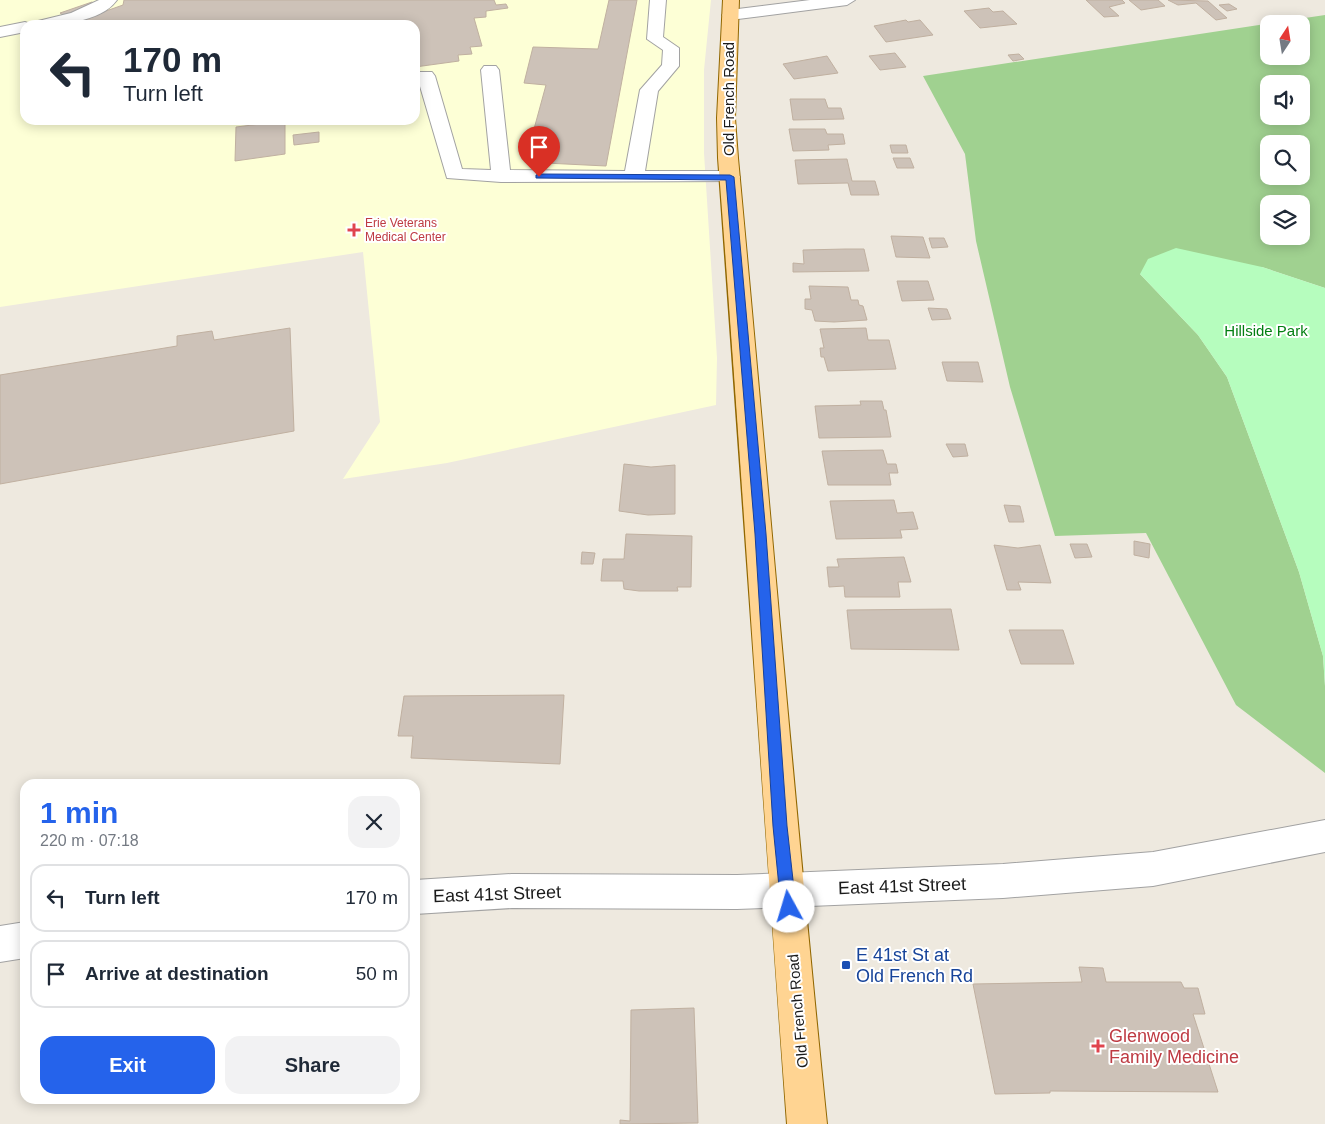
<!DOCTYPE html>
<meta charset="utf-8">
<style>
body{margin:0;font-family:Helvetica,sans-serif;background:#f2f2f3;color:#1f2937;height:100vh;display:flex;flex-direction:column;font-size:19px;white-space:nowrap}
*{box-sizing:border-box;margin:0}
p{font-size:16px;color:#747a83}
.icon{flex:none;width:28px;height:28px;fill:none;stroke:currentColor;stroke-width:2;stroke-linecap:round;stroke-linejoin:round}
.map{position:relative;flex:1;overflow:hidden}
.drawer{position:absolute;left:20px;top:779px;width:400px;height:325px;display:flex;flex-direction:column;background:#fff;border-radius:15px;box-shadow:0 2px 12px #0003}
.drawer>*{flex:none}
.banner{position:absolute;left:20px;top:20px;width:400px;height:105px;border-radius:15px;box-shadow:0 2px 12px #0003;background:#fff;color:#1f2937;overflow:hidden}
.needle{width:32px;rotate:12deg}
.fabs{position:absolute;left:1260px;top:15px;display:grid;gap:10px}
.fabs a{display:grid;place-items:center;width:50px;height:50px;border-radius:10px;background:#fff;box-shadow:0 2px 12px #0003;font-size:25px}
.pin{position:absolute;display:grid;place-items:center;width:42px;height:42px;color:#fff;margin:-51px -21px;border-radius:50% 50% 50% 0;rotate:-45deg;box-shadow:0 0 5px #0007}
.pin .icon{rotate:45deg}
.me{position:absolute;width:55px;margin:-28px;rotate:354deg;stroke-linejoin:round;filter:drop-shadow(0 0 4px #0008)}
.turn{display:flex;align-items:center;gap:18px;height:105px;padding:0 20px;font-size:22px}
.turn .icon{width:65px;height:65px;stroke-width:2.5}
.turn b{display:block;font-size:35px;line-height:42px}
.round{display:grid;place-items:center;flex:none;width:52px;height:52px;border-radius:15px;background:#f2f2f3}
.headline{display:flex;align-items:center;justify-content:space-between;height:85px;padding:0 20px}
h1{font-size:30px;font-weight:800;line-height:38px;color:#2563eb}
.cta{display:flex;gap:10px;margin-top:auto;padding:10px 20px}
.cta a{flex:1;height:58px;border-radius:15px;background:#2563eb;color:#fff;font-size:20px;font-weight:800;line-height:58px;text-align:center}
.cta a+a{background:#f2f2f3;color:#1f2937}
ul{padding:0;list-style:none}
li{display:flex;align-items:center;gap:15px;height:68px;margin:0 10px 8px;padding:0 10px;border:2px solid #e0e1e3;border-radius:15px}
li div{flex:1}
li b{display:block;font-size:19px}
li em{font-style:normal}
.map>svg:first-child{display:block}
.education{fill:#fdffd6;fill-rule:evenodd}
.forest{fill:#a0d190;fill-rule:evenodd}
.park{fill:#b6fdbe}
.building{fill:#cdc2b8;stroke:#c0b0a0}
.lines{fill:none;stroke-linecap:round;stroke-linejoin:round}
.minor-casing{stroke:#a2a2a2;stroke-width:2}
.major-casing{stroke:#916700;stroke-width:2}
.minor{fill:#fff;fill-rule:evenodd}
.major{fill:#ffd492;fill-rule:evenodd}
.route{fill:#2563eb;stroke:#184099}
.health-dot{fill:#e0444e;stroke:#fff;stroke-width:2}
.transit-dot{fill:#1a4fb4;stroke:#fff;stroke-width:2}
.labels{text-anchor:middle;stroke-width:4;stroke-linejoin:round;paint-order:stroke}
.far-health-label{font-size:12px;fill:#be3a42;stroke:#fff;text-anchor:start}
.street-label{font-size:15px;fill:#1b1b1b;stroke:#fff}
.park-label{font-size:15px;fill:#037f12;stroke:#fff}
.near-street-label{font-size:18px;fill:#1b1b1b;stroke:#fff}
.near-transit-label{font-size:18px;fill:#164399;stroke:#fff;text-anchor:start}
.near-health-label{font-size:18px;fill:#be3a42;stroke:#fff;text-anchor:start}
</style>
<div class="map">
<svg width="1325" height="1124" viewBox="0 0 1325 1124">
<rect width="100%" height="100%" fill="#eee9df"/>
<path class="education" d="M 0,0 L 711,0 L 704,70 L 704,153 L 717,358 L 716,405 L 447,463 L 343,479 L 380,422 L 363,252 L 0,307 ZM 25,25 L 415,25 L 415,120 L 25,120 Z"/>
<path class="forest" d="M 1325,15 L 1325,288 L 1262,267 L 1140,274 L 1198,335 L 1227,377 L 1299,572 L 1323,656 L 1325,686 L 1325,773 L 1236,705 L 1146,533 L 1055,536 L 1010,387 L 976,241 L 965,154 L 923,76 ZM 1269,24 L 1301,24 L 1301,56 L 1269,56 ZM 1269,84 L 1301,84 L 1301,116 L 1269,116 ZM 1269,144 L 1301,144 L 1301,176 L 1269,176 ZM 1269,204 L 1301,204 L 1301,236 L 1269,236 Z"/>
<path class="park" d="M 1176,248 L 1262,267 L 1325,288 L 1325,686 L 1323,656 L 1299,572 L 1227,377 L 1198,335 L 1140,274 L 1148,259 Z"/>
<path class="building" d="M 124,0 L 494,0 L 496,5 L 506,4 L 508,8 L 486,11 L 486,17 L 474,18 L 482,46 L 470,47 L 472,54 L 458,55 L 459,61 L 415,67 L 415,25 L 72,25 L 76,24 L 60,13 L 92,2 L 106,11 L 123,5 Z
M 609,0 L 637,0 L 606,166 L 525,162 L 546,85 L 524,83 L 533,47 L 598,49 Z
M 1086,0 L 1122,0 L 1125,3 L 1109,7 L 1119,16 L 1104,17 Z
M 1129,0 L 1158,0 L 1165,6 L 1141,10 Z
M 1168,0 L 1208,1 L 1227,18 L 1216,20 L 1196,3 L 1178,5 Z
M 1229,4 L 1237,9 L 1227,11 L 1219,5 Z
M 989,8 L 993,12 L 1003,11 L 1017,24 L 980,28 L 964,11 Z
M 906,20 L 908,22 L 920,20 L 933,35 L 886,42 L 874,26 Z
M 895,53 L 906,67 L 880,70 L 869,56 Z
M 1019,54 L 1024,59 L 1013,61 L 1008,55 Z
M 827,56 L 838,73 L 794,79 L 783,64 Z
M 790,99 L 825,99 L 828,108 L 841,108 L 844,119 L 793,120 Z
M 285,121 L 285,154 L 235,161 L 236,127 Z
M 789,129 L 825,129 L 827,134 L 843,134 L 845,144 L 828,145 L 829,150 L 793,151 Z
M 319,132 L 319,142 L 294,145 L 293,135 Z
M 890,145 L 906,145 L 908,153 L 892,153 Z
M 893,158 L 910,158 L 914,168 L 897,168 Z
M 847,159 L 852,181 L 875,181 L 879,195 L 851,195 L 848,183 L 798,184 L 795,160 Z
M 891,236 L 923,237 L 930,258 L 896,257 Z
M 929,238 L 944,238 L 948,247 L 932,248 Z
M 846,249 L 864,249 L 869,271 L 793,272 L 793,263 L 804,264 L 803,250 Z
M 897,281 L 928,281 L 934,300 L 902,301 Z
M 809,286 L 848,287 L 851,300 L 858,300 L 859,305 L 863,306 L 867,320 L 834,322 L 815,321 L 812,310 L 805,309 L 805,299 L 811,299 Z
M 928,308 L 947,309 L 951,319 L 932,320 Z
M 290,328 L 294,431 L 0,484 L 0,375 L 177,346 L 177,336 L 212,331 L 214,340 Z
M 866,328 L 868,340 L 889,340 L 896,369 L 828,371 L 824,357 L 821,357 L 820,348 L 824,348 L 820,329 Z
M 942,362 L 978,362 L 983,382 L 947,381 Z
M 860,401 L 882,401 L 884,410 L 886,410 L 891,437 L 819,438 L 815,406 L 861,405 Z
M 946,444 L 965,444 L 968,456 L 953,457 Z
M 883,450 L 887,464 L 896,464 L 898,473 L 889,473 L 891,485 L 828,485 L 822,451 Z
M 624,464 L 651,467 L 675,465 L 675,514 L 648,515 L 619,511 Z
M 894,500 L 897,513 L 913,512 L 918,529 L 900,530 L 902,538 L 836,539 L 830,501 Z
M 1004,505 L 1020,506 L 1024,522 L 1009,522 Z
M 626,534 L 692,536 L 691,587 L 677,587 L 678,591 L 639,591 L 624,589 L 623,581 L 601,581 L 603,559 L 624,559 Z
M 1134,541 L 1150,544 L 1149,558 L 1134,555 Z
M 1070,544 L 1087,544 L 1092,557 L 1075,558 Z
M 994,545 L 1018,548 L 1040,545 L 1051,583 L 1018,582 L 1021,590 L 1007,590 Z
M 582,552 L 595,553 L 593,564 L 581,564 Z
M 904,557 L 911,582 L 898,582 L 900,597 L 845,597 L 844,586 L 829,587 L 827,567 L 839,567 L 837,559 Z
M 951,609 L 959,650 L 851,649 L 847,610 Z
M 1009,630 L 1063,630 L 1074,664 L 1021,664 Z
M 564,695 L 560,764 L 411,758 L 413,736 L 398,736 L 404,696 Z
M 1079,967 L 1103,968 L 1106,982 L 1181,982 L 1184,988 L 1198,988 L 1205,1014 L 1193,1014 L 1218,1092 L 1050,1091 L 1050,1093 L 995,1094 L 973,984 L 1082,982 Z
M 694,1008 L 698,1123 L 620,1124 L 620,1120 L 630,1121 L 631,1010 Z"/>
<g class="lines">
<g class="minor-casing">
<path id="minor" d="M 99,0 L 117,0 C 101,23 57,25 32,25 L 34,22 L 71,13 Z
M 650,0 L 666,0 L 663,37 L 679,48 L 679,66 L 658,91 L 645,171 L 730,171 L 737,173 L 740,177 L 737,181 L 501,182 L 447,178 L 417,76 L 420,72 L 432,72 L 435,76 L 462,169 L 491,170 L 481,70 L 484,66 L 496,66 L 499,70 L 510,170 L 625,171 L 640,90 L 662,65 L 663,50 L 647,39 Z
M 810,0 L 855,0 L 847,5 L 730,20 L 722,15 L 730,10 Z
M 25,22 L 32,25 L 25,25 L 25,32 L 0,37 L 0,27 Z
M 1325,820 L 1325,852 L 1153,886 L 1003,898 L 737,909 L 512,908 L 415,914 L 415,880 L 512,874 L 737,875 L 1003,864 L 1153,852 Z
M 25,922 L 25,958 L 0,962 L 0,926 Z"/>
</g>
<g class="major-casing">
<path id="major" d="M 723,0 L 739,0 L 735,118 L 738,158 C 768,480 794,802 827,1124 L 787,1124 C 762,802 743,480 718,158 L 717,118 Z"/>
</g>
<use href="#minor" class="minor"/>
<use href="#major" class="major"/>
</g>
<path class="route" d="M 539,174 L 730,175 L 734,177 L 766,534 L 787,826 L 796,907 L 794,912 L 789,914 L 784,912 L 781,907 L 773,826 L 755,534 L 726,180 L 536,178 L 536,175 Z"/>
<g class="health-dot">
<path d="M351.5 222.5h5v5h5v5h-5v5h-5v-5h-5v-5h5z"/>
<path d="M1095.5 1038.5h5v5h5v5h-5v5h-5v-5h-5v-5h5z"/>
</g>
<rect class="transit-dot" x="841" y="960" width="10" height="10" rx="2.5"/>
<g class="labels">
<g class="far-health-label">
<text x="365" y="227">Erie Veterans<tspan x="365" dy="14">Medical Center</tspan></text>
</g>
<g class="street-label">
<text transform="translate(729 99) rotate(-90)" y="5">Old French Road</text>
<text transform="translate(798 1011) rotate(-95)" y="5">Old French Road</text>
</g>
<g class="park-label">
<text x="1266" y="336">Hillside Park</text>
</g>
<g class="near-street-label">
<text transform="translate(902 886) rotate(-2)" y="6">East 41st Street</text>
<text transform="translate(497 894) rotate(-2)" y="6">East 41st Street</text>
</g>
<g class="near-transit-label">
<text x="856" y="961">E 41st St at<tspan x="856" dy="21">Old French Rd</tspan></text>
</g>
<g class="near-health-label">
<text x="1109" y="1042">Glenwood<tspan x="1109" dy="21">Family Medicine</tspan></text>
</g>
</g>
</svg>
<div class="fabs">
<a><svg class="needle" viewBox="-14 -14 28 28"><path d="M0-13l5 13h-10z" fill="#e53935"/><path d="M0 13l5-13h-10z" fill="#747a83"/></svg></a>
<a><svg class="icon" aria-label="sound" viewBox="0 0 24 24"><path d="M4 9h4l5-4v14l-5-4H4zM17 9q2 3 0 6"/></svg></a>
<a><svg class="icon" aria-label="search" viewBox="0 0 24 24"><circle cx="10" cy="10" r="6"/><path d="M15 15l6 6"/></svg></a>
<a><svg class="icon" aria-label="layers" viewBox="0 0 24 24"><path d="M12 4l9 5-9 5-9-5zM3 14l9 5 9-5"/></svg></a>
</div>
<div class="pin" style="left:539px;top:177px;background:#d93025"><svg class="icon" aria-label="arrive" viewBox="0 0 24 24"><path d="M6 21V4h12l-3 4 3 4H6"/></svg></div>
<svg class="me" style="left:789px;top:907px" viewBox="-20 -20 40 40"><circle r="19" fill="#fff"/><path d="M0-13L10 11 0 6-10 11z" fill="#2563eb"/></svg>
<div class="banner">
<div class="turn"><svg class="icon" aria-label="left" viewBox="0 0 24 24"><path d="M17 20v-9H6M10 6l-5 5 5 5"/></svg><div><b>170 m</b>Turn left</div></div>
</div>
<section class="drawer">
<div class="headline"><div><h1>1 min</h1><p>220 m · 07:18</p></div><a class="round"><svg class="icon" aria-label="close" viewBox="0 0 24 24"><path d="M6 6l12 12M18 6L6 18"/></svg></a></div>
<ul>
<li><svg class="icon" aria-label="left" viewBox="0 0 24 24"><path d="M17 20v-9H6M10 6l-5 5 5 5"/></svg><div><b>Turn left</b></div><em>170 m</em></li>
<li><svg class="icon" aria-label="arrive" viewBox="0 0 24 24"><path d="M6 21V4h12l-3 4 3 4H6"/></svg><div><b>Arrive at destination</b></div><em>50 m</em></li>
</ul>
<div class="cta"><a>Exit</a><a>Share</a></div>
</section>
</div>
